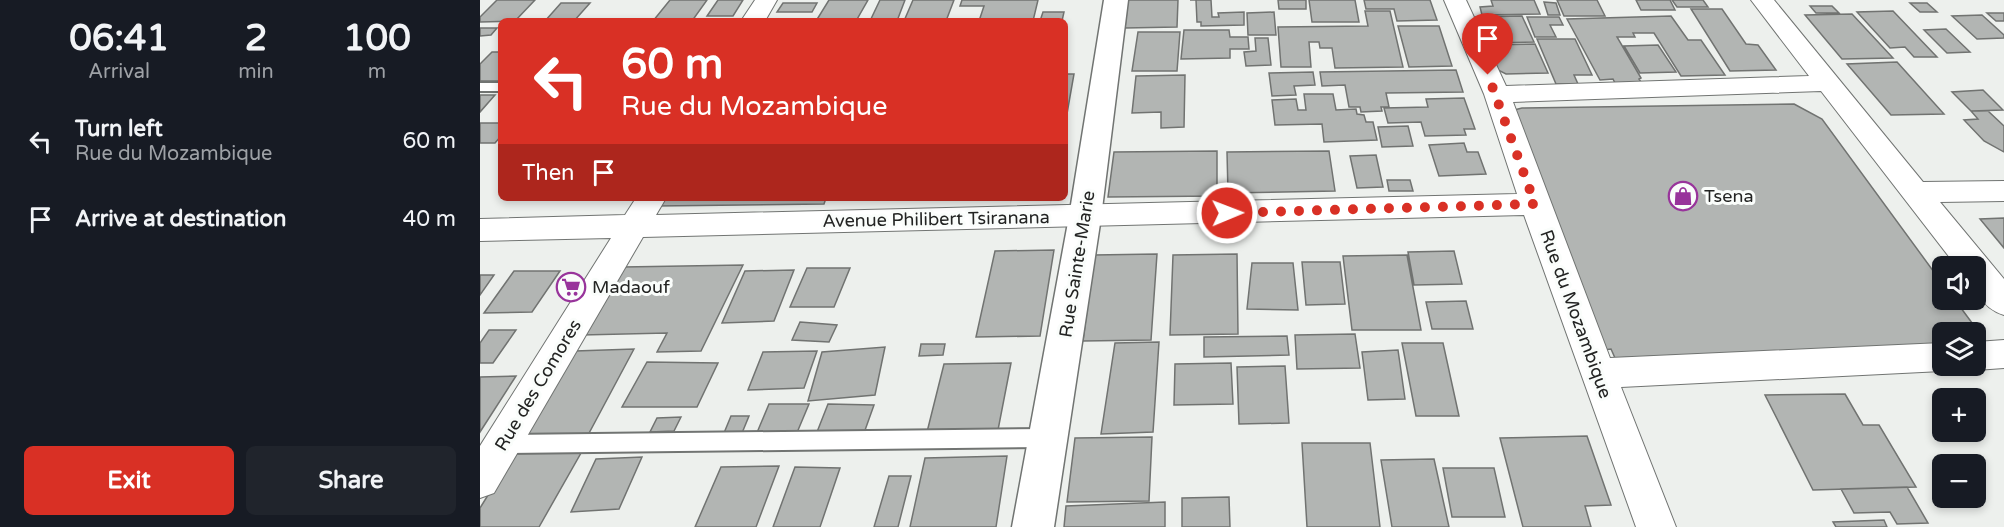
<!DOCTYPE html>
<meta charset="utf-8">
<style>
body{margin:0;font-family:"Varela Round",sans-serif;background:#20242c;color:#f1f3f6;height:100vh;display:flex;flex-direction:column;font-size:22px;white-space:nowrap}
*{box-sizing:border-box;margin:0}
p{font-size:20px;color:#9ea1a6}
.icon{flex:none;width:33px;height:33px;fill:none;stroke:currentColor;stroke-width:2;stroke-linecap:round;stroke-linejoin:round}
.map{position:relative;flex:1;overflow:hidden}
.side{display:flex;flex-direction:column;background:#171b24;width:480px}
.side>*{flex:none}
.banner{position:absolute;left:18px;top:18px;width:570px;height:183px;border-radius:9px;box-shadow:0 3px 9px #0003;background:#d93025;color:#fff;overflow:hidden}
.buttons{position:absolute;left:1452px;top:256px;display:grid;gap:12px}
.buttons a{display:grid;place-items:center;width:54px;height:54px;border-radius:9px;background:#171b24;box-shadow:0 3px 9px #0003;font-size:30px}
.pin{position:absolute;display:grid;place-items:center;width:51px;height:51px;color:#fff;margin:-62px -26px;border-radius:50% 50% 50% 0;rotate:-45deg;box-shadow:0 0 6px #0007}
.pin .icon{rotate:45deg}
.me{position:absolute;width:66px;margin:-33px;rotate:89deg;stroke-linejoin:round;filter:drop-shadow(0 0 4px #0008)}
.turn{display:flex;align-items:center;gap:21px;height:126px;padding:0 24px;font-size:27px}
.turn .icon{width:78px;height:78px;stroke-width:2.5}
.turn b{display:block;font-size:42px;line-height:51px}
.then{display:flex;align-items:center;height:57px;padding:0 24px;background:#0003;gap:12px;font-size:22px}
.eta{display:flex;justify-content:space-evenly;align-items:center;height:102px;text-align:center}
.eta b{font-size:36px;font-weight:800;line-height:42px}
.button{display:flex;gap:12px;margin-top:auto;padding:12px 24px}
.button a{flex:1;height:69px;border-radius:9px;background:#d93025;color:#fff;font-size:24px;font-weight:800;line-height:69px;text-align:center}
.button a+a{background:#20242c;color:#f1f3f6}
ul{padding:0;list-style:none}
li{display:flex;align-items:center;gap:18px;height:78px;padding:0 24px}
li div{flex:1}
li b{display:block;font-size:22px}
li em{font-style:normal}
main{display:flex;flex:1;min-height:0}
.map>svg:first-child{display:block}
.building{fill:#b2b5b3;stroke:#717371;stroke-width:1.5}
.lines{fill:none;stroke-linecap:round;stroke-linejoin:round}
.lane-casing{stroke:#717472;stroke-width:4}
.street-casing{stroke:#717472;stroke-width:2}
.secondary-casing{stroke:#717472;stroke-width:3}
.lane{fill:#fff;fill-rule:evenodd}
.street{fill:#fff;fill-rule:evenodd}
.secondary{fill:#fff;fill-rule:evenodd}
.route{stroke:#d93025;stroke-width:10;stroke-dasharray:0 18}
.labels{text-anchor:middle;stroke-width:6;stroke-linejoin:round;paint-order:stroke}
.poi-label{font-size:18px;fill:#232423;stroke:#fafdfb;text-anchor:start}
.street-label{font-size:18px;fill:#232423;stroke:#fafdfb}
</style>
<main>
<section class="side">
<div class="eta">
<div><b>06:41</b><p>Arrival</p></div>
<div><b>2</b><p>min</p></div>
<div><b>100</b><p>m</p></div>
</div>
<ul>
<li><svg class="icon" aria-label="left" viewBox="0 0 24 24"><path d="M17 20v-9H6M10 6l-5 5 5 5"/></svg><div><b>Turn left</b><p>Rue du Mozambique</p></div><em>60 m</em></li>
<li><svg class="icon" aria-label="arrive" viewBox="0 0 24 24"><path d="M6 21V4h12l-3 4 3 4H6"/></svg><div><b>Arrive at destination</b></div><em>40 m</em></li>
</ul>
<div class="button"><a>Exit</a><a>Share</a></div>
</section>
<div class="map">
<svg width="1524" height="527" viewBox="0 0 1524 527">
<rect width="100%" height="100%" fill="#edf0ed"/>
<path class="building" d="M 17,0 L 55,0 L 35,21 L 0,22 L 0,17 Z
M 190,0 L 227,0 L 212,21 L 173,21 Z
M 238,0 L 263,0 L 253,16 L 227,16 Z
M 349,0 L 388,0 L 376,21 L 336,21 Z
M 400,0 L 425,0 L 417,21 L 390,21 Z
M 433,0 L 474,0 L 466,21 L 424,21 Z
M 482,0 L 558,0 L 553,21 L 499,21 L 504,6 L 480,6 Z
M 648,0 L 698,0 L 697,27 L 645,28 Z
M 716,0 L 710,0 L 731,0 L 732,17 L 739,17 L 738,13 L 764,12 L 764,25 L 721,26 L 721,22 L 717,22 Z
M 798,0 L 826,0 L 826,9 L 799,9 Z
M 829,0 L 875,0 L 879,22 L 832,22 Z
M 884,0 L 950,0 L 957,20 L 917,21 L 914,9 L 886,9 Z
M 1011,0 L 1054,0 L 1060,14 L 1002,15 L 1000,7 L 1013,6 Z
M 1077,0 L 1117,0 L 1125,16 L 1084,16 Z
M 1156,0 L 1190,0 L 1195,10 L 1161,10 Z
M 1192,0 L 1223,0 L 1228,7 L 1197,7 Z
M 1064,2 L 1076,3 L 1080,15 L 1068,15 Z
M 81,3 L 110,3 L 94,21 L 65,21 Z
M 303,3 L 337,3 L 332,12 L 297,12 Z
M 1430,3 L 1447,3 L 1457,12 L 1440,12 Z
M 1330,6 L 1352,6 L 1359,13 L 1336,13 Z
M 1211,9 L 1242,9 L 1266,44 L 1278,45 L 1296,70 L 1250,71 Z
M 885,11 L 910,11 L 923,67 L 855,68 L 852,48 L 840,48 L 839,42 L 829,42 L 831,67 L 801,67 L 798,27 L 888,26 Z
M 1413,11 L 1457,57 L 1434,57 L 1425,47 L 1410,48 L 1377,12 Z
M 563,12 L 584,12 L 582,21 L 560,21 Z
M 794,12 L 796,35 L 768,35 L 767,13 Z
M 1507,13 L 1524,13 L 1524,21 L 1516,21 Z
M 1372,14 L 1413,58 L 1362,59 L 1325,15 Z
M 1502,15 L 1524,35 L 1524,38 L 1497,39 L 1472,16 Z
M 1042,16 L 1054,42 L 1006,43 L 996,17 Z
M 1191,16 L 1208,40 L 1221,40 L 1245,75 L 1201,76 L 1174,33 L 1153,33 L 1155,37 L 1137,37 L 1161,78 L 1159,79 L 1161,82 L 1135,83 L 1133,79 L 1120,80 L 1087,19 Z
M 1047,17 L 1079,17 L 1083,25 L 1070,25 L 1076,37 L 1055,37 Z
M 918,26 L 959,26 L 972,66 L 929,67 Z
M 0,28 L 17,28 L 11,35 L 0,36 Z
M 1466,29 L 1490,52 L 1467,53 L 1444,30 Z
M 704,30 L 749,30 L 750,37 L 768,37 L 769,49 L 750,49 L 750,58 L 701,59 Z
M 658,32 L 700,32 L 697,71 L 652,71 Z
M 775,38 L 788,38 L 791,65 L 766,66 L 764,52 L 776,51 Z
M 1057,39 L 1095,39 L 1112,75 L 1094,75 L 1098,84 L 1076,84 Z
M 1055,44 L 1068,73 L 1026,74 L 1018,70 L 1006,45 Z
M 1178,45 L 1196,72 L 1160,73 L 1144,46 Z
M 12,52 L 21,52 L 21,81 L 0,81 L 0,64 Z
M 1417,62 L 1464,114 L 1411,115 L 1367,64 Z
M 976,70 L 983,92 L 906,93 L 909,107 L 901,107 L 902,111 L 881,112 L 880,107 L 869,107 L 865,85 L 842,86 L 840,72 Z
M 833,72 L 835,85 L 814,86 L 816,95 L 792,96 L 789,73 Z
M 585,74 L 594,74 L 585,125 Z
M 705,75 L 704,127 L 681,128 L 681,112 L 652,113 L 656,76 Z
M 1503,90 L 1523,110 L 1491,111 L 1472,92 Z
M 824,94 L 853,94 L 856,110 L 876,109 L 877,114 L 884,115 L 886,122 L 893,122 L 897,140 L 844,142 L 842,124 L 795,125 L 792,100 L 816,99 L 818,110 L 826,110 Z
M 0,95 L 15,95 L 0,112 Z
M 984,98 L 995,129 L 984,129 L 986,135 L 945,136 L 941,122 L 908,123 L 904,108 L 948,107 L 946,99 Z
M 1314,104 L 1342,119 L 1462,283 L 1462,300 L 1475,300 L 1498,331 L 1496,338 L 1496,333 L 1462,333 L 1462,344 L 1135,358 L 1131,349 L 1123,350 L 1034,110 L 1042,108 Z
M 1491,111 L 1508,111 L 1524,126 L 1524,152 L 1504,141 L 1484,120 L 1498,119 Z
M 0,123 L 21,123 L 21,136 L 15,143 L 0,143 Z
M 928,126 L 933,146 L 902,147 L 898,127 Z
M 984,143 L 987,152 L 998,152 L 1006,174 L 959,176 L 949,145 Z
M 737,151 L 737,196 L 628,197 L 634,152 Z
M 849,151 L 855,191 L 748,193 L 747,152 Z
M 896,155 L 903,187 L 877,188 L 870,156 Z
M 907,180 L 930,180 L 933,191 L 909,191 Z
M 180,198 L 346,198 L 344,204 L 176,206 Z
M 1524,218 L 1524,248 L 1500,219 Z
M 574,250 L 560,336 L 496,337 L 515,251 Z
M 974,251 L 982,284 L 934,285 L 928,252 Z
M 677,254 L 671,340 L 603,341 L 614,255 Z
M 757,254 L 758,334 L 690,335 L 693,255 Z
M 927,255 L 941,330 L 872,330 L 863,256 Z
M 822,262 L 860,262 L 865,304 L 826,305 Z
M 772,263 L 813,263 L 818,310 L 767,309 Z
M 263,265 L 221,351 L 177,352 L 187,333 L 102,335 L 143,267 Z
M 327,268 L 370,268 L 354,307 L 310,307 Z
M 314,270 L 294,321 L 242,323 L 265,271 Z
M 34,271 L 80,271 L 52,312 L 4,313 Z
M 0,275 L 14,275 L 0,295 Z
M 986,301 L 993,329 L 952,329 L 946,302 Z
M 320,322 L 357,325 L 349,342 L 312,340 Z
M 9,330 L 36,330 L 13,363 L 0,363 L 0,343 Z
M 875,334 L 880,368 L 817,369 L 815,335 Z
M 807,336 L 809,355 L 724,357 L 724,337 Z
M 679,342 L 673,432 L 621,434 L 635,343 Z
M 922,343 L 963,343 L 979,416 L 936,416 Z
M 441,344 L 465,344 L 463,355 L 439,356 Z
M 405,347 L 395,395 L 328,401 L 342,352 Z
M 154,349 L 108,435 L 45,436 L 95,351 Z
M 918,350 L 925,399 L 888,400 L 882,352 Z
M 337,351 L 324,388 L 268,390 L 283,352 Z
M 167,362 L 238,363 L 217,407 L 142,407 Z
M 531,363 L 518,430 L 447,432 L 464,364 Z
M 751,363 L 753,404 L 694,405 L 695,364 Z
M 805,366 L 809,423 L 759,424 L 757,367 Z
M 36,376 L 0,432 L 0,377 Z
M 1365,394 L 1383,425 L 1399,425 L 1436,487 L 1333,490 L 1285,395 Z
M 289,404 L 329,404 L 316,435 L 276,435 Z
M 348,404 L 394,405 L 384,433 L 337,432 Z
M 251,416 L 269,416 L 262,433 L 244,433 Z
M 201,417 L 194,431 L 170,432 L 177,418 Z
M 1107,436 L 1131,505 L 1105,506 L 1111,527 L 1043,527 L 1020,438 Z
M 672,437 L 669,501 L 587,502 L 595,438 Z
M 822,443 L 890,443 L 900,527 L 827,527 Z
M 34,453 L 101,453 L 59,527 L 0,527 L 0,508 Z
M 527,456 L 516,527 L 430,527 L 445,458 Z
M 162,457 L 139,509 L 91,512 L 116,459 Z
M 954,459 L 969,527 L 912,527 L 901,460 Z
M 299,466 L 276,527 L 215,527 L 241,467 Z
M 315,467 L 360,468 L 340,527 L 293,527 Z
M 963,468 L 1014,468 L 1025,517 L 972,517 Z
M 409,476 L 431,476 L 418,527 L 394,527 Z
M 1427,487 L 1448,523 L 1417,524 L 1410,512 L 1374,513 L 1361,489 Z
M 749,497 L 750,527 L 702,527 L 702,498 Z
M 685,502 L 685,527 L 584,527 L 586,506 Z
M 1404,520 L 1407,527 L 1356,527 L 1353,522 Z"/>
<g class="lines">
<g class="lane-casing">
<path id="lane" d="M 0,83 L 21,83 L 21,91 L 0,91 Z
M 568,429 L 575,432 L 578,438 L 575,444 L 568,447 L 22,453 L 15,450 L 12,444 L 15,438 L 22,435 Z"/>
</g>
<g class="street-casing">
<path id="street" d="M 275,0 L 297,0 L 285,21 L 261,21 Z
M 964,0 L 986,0 L 1026,86 L 1329,76 L 1271,0 L 1294,0 L 1443,182 L 1524,181 L 1524,201 L 1460,202 L 1524,279 L 1524,315 C 1499,307 1496,290 1496,267 L 1477,267 L 1341,91 L 1033,102 L 1130,358 L 1462,343 L 1462,366 L 1474,367 L 1462,371 L 1141,387 L 1196,527 L 1156,527 L 1044,215 L 163,237 L 14,493 L 0,498 L 0,446 L 131,238 L 0,241 L 0,219 L 145,215 L 156,198 L 186,198 L 176,215 L 1037,194 L 1004,94 Z
M 1524,340 L 1524,368 L 1496,370 L 1484,366 L 1496,366 L 1496,342 Z"/>
</g>
<g class="secondary-casing">
<path id="secondary" d="M 624,0 L 648,0 L 621,217 L 574,527 L 532,527 L 589,217 Z"/>
</g>
<use href="#lane" class="lane"/>
<use href="#street" class="street"/>
<use href="#secondary" class="secondary"/>
</g>
<g class="lines">
<path class="route" d="M 747,213 L 1055,204 L 1008,75"/>
</g>
<defs>
<g id="shop-ring" transform="scale(1.5)"><circle r="9.5" fill="#fafdfb" stroke="#98349b" stroke-width="1.5"/><path d="M-5-2.5h2.3a2.7 3.5 0 0 1 5.4 0H5L5.5 6h-11ZM-1.5-2.5h3a1.5 2.3 0 0 0-3 0Z" fill="#98349b"/></g>
<g id="supermarket-ring" transform="scale(1.5)"><circle r="9.5" fill="#fafdfb" stroke="#98349b" stroke-width="1.5"/><path d="M-6-5.5h2.5l.6 2H6L4.5 2H-2.5L-4.4-4H-6ZM-1.5 3.2a1.3 1.3 0 1 0 .1 0ZM3 3.2a1.3 1.3 0 1 0 .1 0Z" fill="#98349b"/></g>
</defs>
<g fill-rule="evenodd">
<use href="#shop-ring" x="1203" y="196"/>
<use href="#supermarket-ring" x="91" y="287"/>
</g>
<g class="labels">
<g class="poi-label">
<text x="1224" y="202">Tsena</text>
<text x="112" y="293">Madaouf</text>
</g>
<g class="street-label">
<text transform="translate(456 219) rotate(-1)" y="6">Avenue Philibert Tsiranana</text>
<text transform="translate(597 264) rotate(-81)" y="6">Rue Sainte-Marie</text>
<text transform="translate(1096 314) rotate(70)" y="6">Rue du Mozambique</text>
<text transform="translate(58 385) rotate(-59)" y="6">Rue des Comores</text>
</g>
</g>
</svg>
<div class="buttons">
<a><svg class="icon" aria-label="sound" viewBox="0 0 24 24"><path d="M4 9h4l5-4v14l-5-4H4zM17 9q2 3 0 6"/></svg></a>
<a><svg class="icon" aria-label="layers" viewBox="0 0 24 24"><path d="M12 4l9 5-9 5-9-5zM3 14l9 5 9-5"/></svg></a>
<a>+</a>
<a>−</a>
</div>
<div class="pin" style="left:1008px;top:75px;background:#d93025"><svg class="icon" aria-label="arrive" viewBox="0 0 24 24"><path d="M6 21V4h12l-3 4 3 4H6"/></svg></div>
<svg class="me" style="left:747px;top:213px" viewBox="-20 -20 40 40"><circle r="17" fill="#d93025" stroke="#fff" stroke-width="3"/><path d="M0-11L8 9 0 5-8 9z" fill="#fff"/></svg>
<div class="banner">
<div class="turn"><svg class="icon" aria-label="left" viewBox="0 0 24 24"><path d="M17 20v-9H6M10 6l-5 5 5 5"/></svg><div><b>60 m</b>Rue du Mozambique</div></div>
<div class="then">Then<svg class="icon" aria-label="arrive" viewBox="0 0 24 24"><path d="M6 21V4h12l-3 4 3 4H6"/></svg></div>
</div>
</div>
</main>
